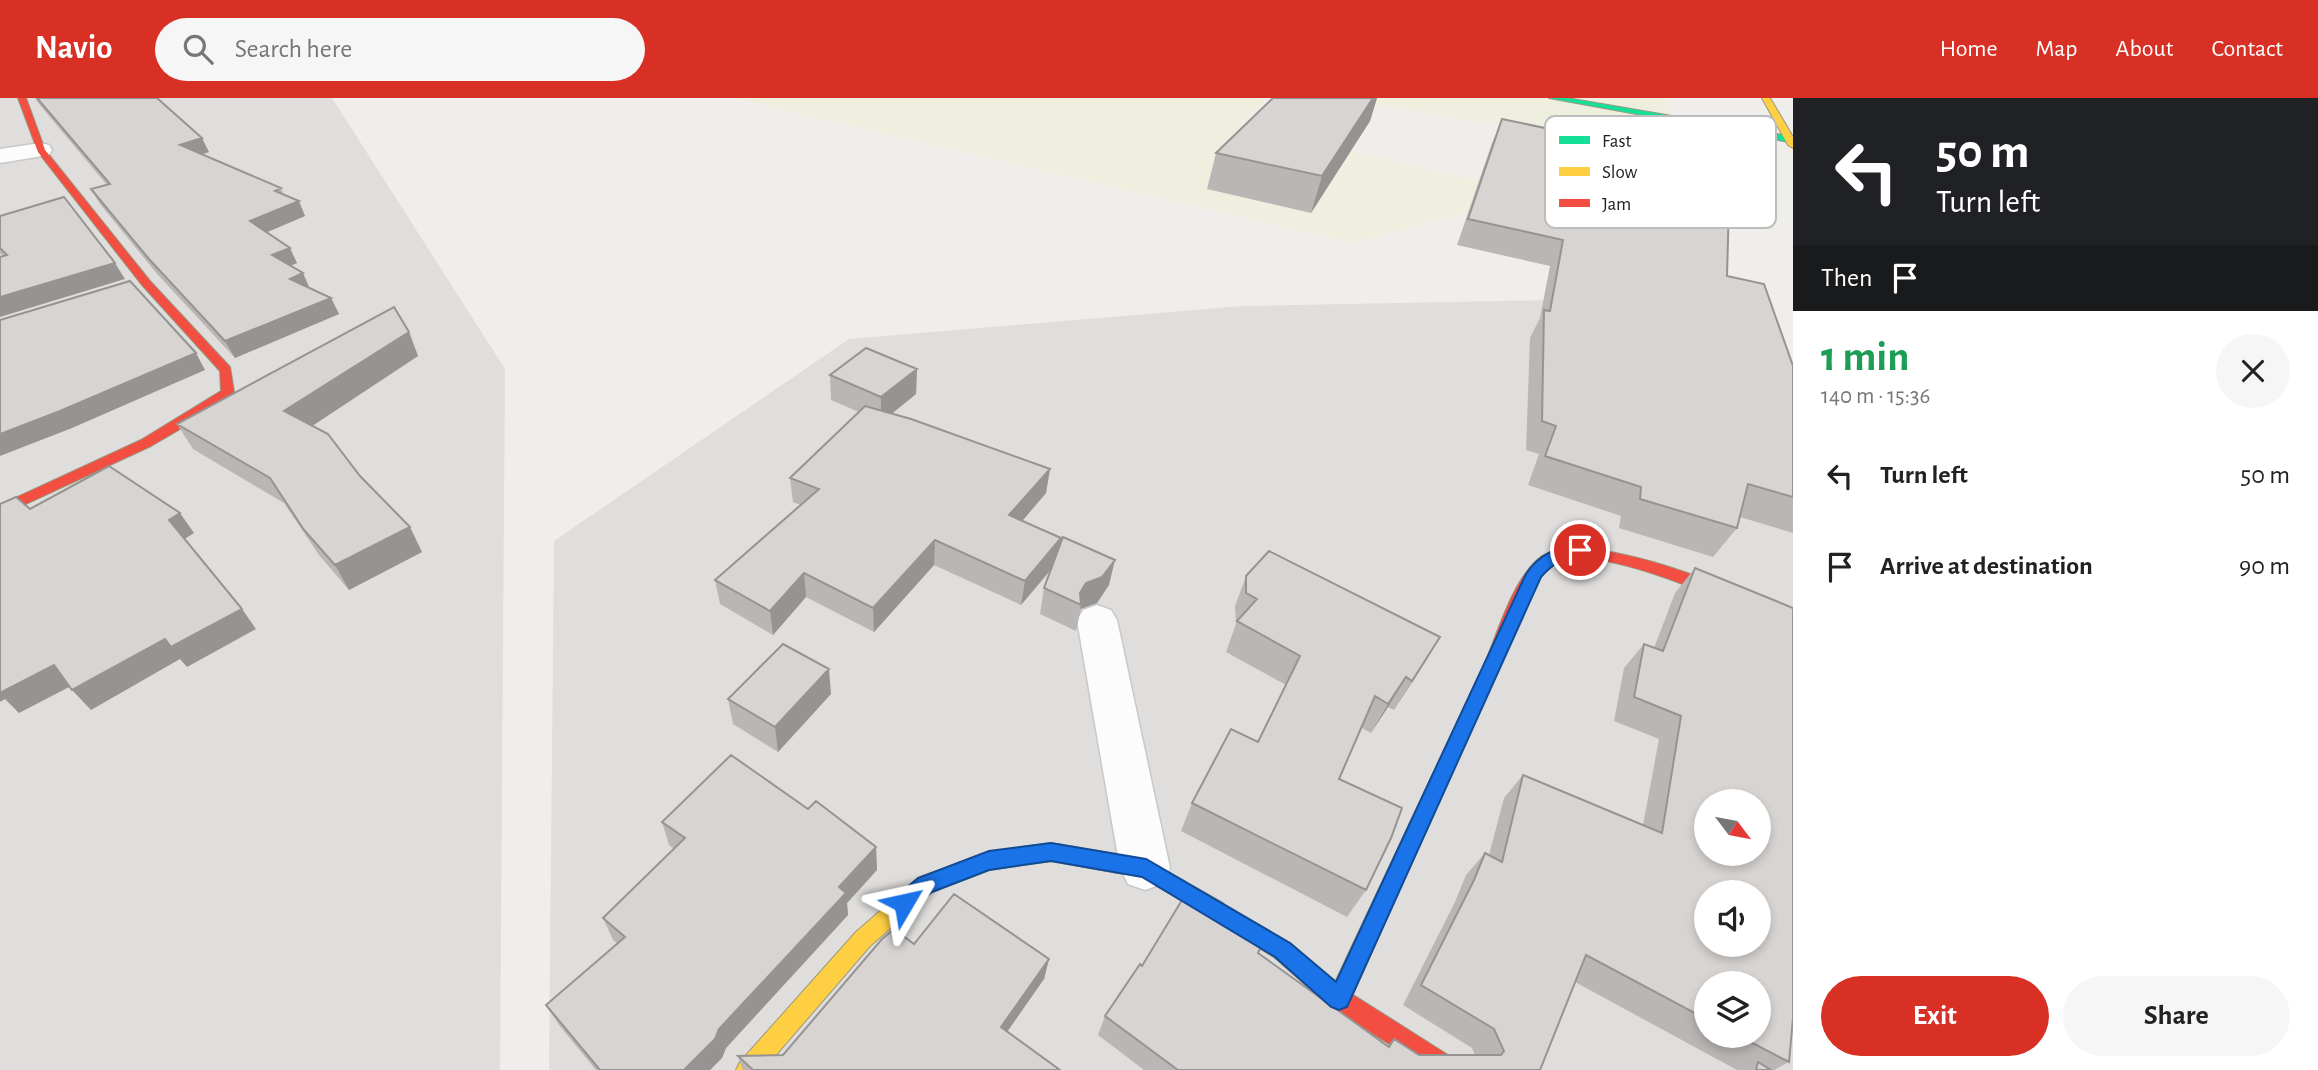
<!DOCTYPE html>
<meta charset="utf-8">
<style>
body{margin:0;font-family:"Alegreya Sans",sans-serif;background:#f6f6f6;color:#222;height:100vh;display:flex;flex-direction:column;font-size:26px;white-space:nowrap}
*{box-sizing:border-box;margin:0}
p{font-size:23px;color:#767676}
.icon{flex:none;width:38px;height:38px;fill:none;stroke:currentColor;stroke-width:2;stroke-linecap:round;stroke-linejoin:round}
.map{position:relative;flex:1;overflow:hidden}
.drawer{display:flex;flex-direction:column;background:#fff;width:525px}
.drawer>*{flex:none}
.hud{background:#202124;color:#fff;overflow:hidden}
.needle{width:46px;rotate:122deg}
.controls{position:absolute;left:1694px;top:691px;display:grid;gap:14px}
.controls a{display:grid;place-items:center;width:77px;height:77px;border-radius:50%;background:#fff;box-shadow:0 4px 10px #0003;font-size:35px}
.pin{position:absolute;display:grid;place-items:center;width:60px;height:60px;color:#fff;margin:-30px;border:4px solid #fff;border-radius:50%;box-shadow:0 2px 7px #0007}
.me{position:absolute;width:77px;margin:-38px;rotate:54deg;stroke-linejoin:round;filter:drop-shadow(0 0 5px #0008)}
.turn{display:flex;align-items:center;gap:24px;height:147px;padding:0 28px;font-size:32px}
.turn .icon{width:91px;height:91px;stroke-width:2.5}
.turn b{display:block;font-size:49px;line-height:60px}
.then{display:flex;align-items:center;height:66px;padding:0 28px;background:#0003;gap:14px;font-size:26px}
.round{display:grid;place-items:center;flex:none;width:74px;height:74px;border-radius:37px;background:#f6f6f6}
.head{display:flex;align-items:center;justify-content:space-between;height:119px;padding:0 28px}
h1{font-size:42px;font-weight:600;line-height:52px;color:#1e9e55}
.cta{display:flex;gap:14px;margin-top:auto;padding:14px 28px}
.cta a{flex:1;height:80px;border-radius:42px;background:#d93025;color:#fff;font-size:28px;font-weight:600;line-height:80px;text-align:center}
.cta a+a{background:#f6f6f6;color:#222}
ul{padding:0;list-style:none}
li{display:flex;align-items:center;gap:21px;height:91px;padding:0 28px}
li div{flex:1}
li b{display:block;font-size:26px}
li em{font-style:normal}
header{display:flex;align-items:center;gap:42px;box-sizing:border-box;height:98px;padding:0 35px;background:#d93025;color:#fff}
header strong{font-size:33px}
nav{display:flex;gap:38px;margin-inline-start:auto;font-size:24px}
.search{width:490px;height:63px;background:#f6f6f6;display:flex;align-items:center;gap:18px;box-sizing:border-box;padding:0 24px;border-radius:38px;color:#767676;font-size:26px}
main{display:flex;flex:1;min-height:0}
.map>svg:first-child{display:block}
.residential{fill:#dfdedc;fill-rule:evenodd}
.farmland{fill:#efefdf}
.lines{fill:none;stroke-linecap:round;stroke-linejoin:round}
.street-casing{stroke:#c9c8c7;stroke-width:3}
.fast-casing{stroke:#999a82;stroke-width:2}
.slow-casing{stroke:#999a82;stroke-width:2}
.jam-casing{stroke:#999a82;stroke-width:2}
.street{fill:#fdfcfc;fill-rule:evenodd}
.fast{fill:#16e098;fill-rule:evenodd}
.slow{fill:#ffcf43;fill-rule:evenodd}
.jam{fill:#f24e42;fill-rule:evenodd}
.wall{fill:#b9b6b5;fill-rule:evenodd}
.shaded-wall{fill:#969493}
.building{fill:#d7d4d2;stroke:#969493;stroke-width:2;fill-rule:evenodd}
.route{fill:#1a73e8;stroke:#114b97;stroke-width:2}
.key{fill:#fff;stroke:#bdbdbd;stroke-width:2}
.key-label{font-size:19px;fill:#222}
</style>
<header>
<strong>Navio</strong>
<div class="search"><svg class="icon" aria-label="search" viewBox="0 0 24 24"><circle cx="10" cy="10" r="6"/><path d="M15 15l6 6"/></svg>Search here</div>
<nav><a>Home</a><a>Map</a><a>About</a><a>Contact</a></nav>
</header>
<main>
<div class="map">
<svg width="1793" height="972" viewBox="0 0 1793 972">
<rect width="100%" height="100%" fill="#f0eeeb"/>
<path class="residential" d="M 0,0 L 332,0 L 505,271 L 500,972 L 0,972 Z
M 1602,201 L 1793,280 L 1793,972 L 549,972 L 554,443 L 849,241 L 1241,208 ZM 1706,704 L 1759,704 L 1759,756 L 1706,756 ZM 1706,794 L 1759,794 L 1759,847 L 1706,847 ZM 1706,886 L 1759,886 L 1759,938 L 1706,938 Z"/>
<path class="farmland" d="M 732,0 L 1268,0 L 1241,26 L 1531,96 L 1353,145 Z
M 1338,0 L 1666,0 L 1681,58 Z"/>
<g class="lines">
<g class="street-casing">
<path id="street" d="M 41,45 L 49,47 L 52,52 L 49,57 L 0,65 L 0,51 Z
M 1097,507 L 1111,512 L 1117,522 L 1170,770 L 1162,786 L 1145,792 L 1128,786 L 1120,770 L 1077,522 L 1083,512 Z"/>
</g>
<g class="fast-casing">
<path id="fast" d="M 1549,0 L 1567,0 L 1789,38 L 1793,42 L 1789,44 Z"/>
</g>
<g class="slow-casing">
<path id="slow" d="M 1762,0 L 1770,0 L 1793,39 L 1793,50 L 1788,47 Z
M 1493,558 L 1499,560 L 1501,565 L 1347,909 L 1339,912 L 1331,909 L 1328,901 L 1331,893 L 1485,565 L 1487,560 Z
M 1051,745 L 1145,761 L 1223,805 L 1226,812 L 1223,819 L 1216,822 L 1141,779 L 1051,763 L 989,772 L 932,794 L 870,848 L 763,972 L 736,972 L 740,964 L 856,834 L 918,780 L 989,754 Z"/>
</g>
<g class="jam-casing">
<path id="jam" d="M 18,0 L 26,0 L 45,52 L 150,183 L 230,269 L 234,294 L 206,316 L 151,348 L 0,418 L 0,407 L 141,342 L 221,293 L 220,273 L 142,187 L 38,54 Z
M 1568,449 C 1647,453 1721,488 1793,516 L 1793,529 C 1747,515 1594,438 1553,466 C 1525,486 1515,540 1499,570 L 1487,570 L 1485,565 C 1498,534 1514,478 1542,458 C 1549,454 1560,452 1568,449 Z
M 1216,802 L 1290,845 L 1347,893 L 1459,964 L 1463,972 L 1430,972 L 1331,909 L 1274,859 L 1209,819 L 1206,812 L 1209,805 Z"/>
</g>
<use href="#street" class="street"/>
<use href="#fast" class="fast"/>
<use href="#slow" class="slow"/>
<use href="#jam" class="jam"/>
</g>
<path class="wall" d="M 35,0 L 157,0 L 209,54 L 202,57 L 281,90 L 284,97 L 305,118 L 267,134 L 297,165 L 291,168 L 310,190 L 331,200 L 339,216 L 235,260 L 158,177 L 100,106 L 91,91 L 107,87 L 39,6 Z
M 1273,0 L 1377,0 L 1370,23 L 1311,115 L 1207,91 L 1216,55 Z
M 1502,21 L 1727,178 L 1793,268 L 1793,435 L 1740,419 L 1737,430 L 1713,459 L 1619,430 L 1621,418 L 1528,387 L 1539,356 L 1526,352 L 1530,240 L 1540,220 L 1550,168 L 1457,147 L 1492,45 Z
M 0,118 L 125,181 L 3,158 L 0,155 Z
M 409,234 L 418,258 L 312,328 L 360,378 L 422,454 L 349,492 L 319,457 L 284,405 L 193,351 L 177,326 Z
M 917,271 L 916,296 L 892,316 L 1050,371 L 1046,395 L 1022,423 L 1060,447 L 1109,487 L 1097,505 L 1081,511 L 1076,533 L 1040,516 L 1044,490 L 1051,472 L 1021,507 L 934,467 L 874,534 L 806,499 L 773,537 L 720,506 L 715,482 L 801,407 L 793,404 L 790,380 L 859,314 L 831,302 L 830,277 Z
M 1695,470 L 1789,964 L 1774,972 L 1737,972 L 1575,884 L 1540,972 L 1144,972 L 1098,937 L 1105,918 L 1142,868 L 1258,855 L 1387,948 L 1394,941 L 1419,957 L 1475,957 L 1472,950 L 1403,907 L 1455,804 L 1466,777 L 1485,755 L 1489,757 L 1504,700 L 1523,677 L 1643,727 L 1659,641 L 1614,623 L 1624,570 L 1644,546 L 1654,550 L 1675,495 ZM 1706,886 L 1759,938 L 1706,938 Z
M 1246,478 L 1440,539 L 1394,612 L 1388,609 L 1371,635 L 1362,630 L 1339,681 L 1366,792 L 1347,819 L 1181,733 L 1192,705 L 1258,644 L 1286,587 L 1226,554 L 1236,526 L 1235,508 Z
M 831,596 L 778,654 L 733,626 L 728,601 Z
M 808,711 L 876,749 L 877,772 L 847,805 L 848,817 L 726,950 L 722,960 L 710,972 L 596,972 L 559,927 L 546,907 L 617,845 L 613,842 L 603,820 L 674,751 L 669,747 L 662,724 Z
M 914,846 L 1049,861 L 1044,881 L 1007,933 L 1060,972 L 743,972 L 738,958 L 783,957 Z"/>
<path class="shaded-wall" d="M 1373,0 L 1377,0 L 1370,23 L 1311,115 L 1322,78 Z
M 202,40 L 209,54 L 187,61 L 180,47 Z
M 299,103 L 305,118 L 258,138 L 250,123 Z
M 290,150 L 297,165 L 279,172 L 272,157 Z
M 115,165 L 125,181 L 0,219 L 0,199 Z
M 303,175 L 310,191 L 290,181 Z
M 331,200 L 339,216 L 235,260 L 225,243 Z
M 409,234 L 418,258 L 297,338 L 284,313 Z
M 196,255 L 205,272 L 72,330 L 0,358 L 0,336 Z
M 917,271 L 916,296 L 881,324 L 881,299 Z
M 1050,371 L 1046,395 L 1006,442 L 1009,417 Z
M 180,415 L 194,435 L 183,442 L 169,422 Z
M 410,429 L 422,454 L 349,492 L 335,467 Z
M 1061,440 L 1057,464 L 1021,507 L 1025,483 Z
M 935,442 L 934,467 L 874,534 L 873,510 Z
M 1115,462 L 1109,487 L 1097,505 L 1080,511 L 1081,507 L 1080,495 L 1086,485 Z
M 804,475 L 806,499 L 773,537 L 770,513 Z
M 242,511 L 256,531 L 187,569 L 180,561 L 91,612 L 72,592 L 165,541 Z
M 1440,539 L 1422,569 L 1394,612 L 1412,583 Z
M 54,567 L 73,587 L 19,615 L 5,601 L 0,604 L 0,589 Z
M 829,571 L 831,596 L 778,654 L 775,629 Z
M 1406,579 L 1388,609 L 1371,635 L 1388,606 Z
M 876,749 L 877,772 L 847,805 L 848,817 L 726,950 L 722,960 L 710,972 L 684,972 L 839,789 Z
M 1049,861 L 1044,881 L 998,947 L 1001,929 Z"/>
<path class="building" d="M 37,0 L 157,0 L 202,40 L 180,47 L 281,90 L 275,93 L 299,103 L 250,123 L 290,150 L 272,157 L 303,175 L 290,181 L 331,200 L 225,243 L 149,161 L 91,91 L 110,86 Z
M 1273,0 L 1373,0 L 1322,78 L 1216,55 Z
M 1502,21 L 1730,69 L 1727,178 L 1764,186 L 1793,268 L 1793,399 L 1748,386 L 1737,430 L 1640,401 L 1641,389 L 1545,358 L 1556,328 L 1542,323 L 1544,212 L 1550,213 L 1563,142 L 1468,121 Z
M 64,99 L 115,165 L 0,199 L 0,159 L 7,157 L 0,150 L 0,118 Z
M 130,183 L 196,255 L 60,313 L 0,336 L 0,222 Z
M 394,209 L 409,234 L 284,313 L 328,336 L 360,378 L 410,429 L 335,467 L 304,432 L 270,380 L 177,326 Z
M 866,250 L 917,271 L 881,299 L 830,277 Z
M 865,308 L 911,321 L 1050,371 L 1009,417 L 1061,440 L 1025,483 L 935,442 L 873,510 L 804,475 L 770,513 L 715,482 L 819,391 L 790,380 Z
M 109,368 L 180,415 L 169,422 L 242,511 L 171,549 L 165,541 L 72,592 L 54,567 L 0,595 L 0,406 L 16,399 L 30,411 Z
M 1063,439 L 1115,462 L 1102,479 L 1086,485 L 1080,495 L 1081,507 L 1044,490 Z
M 1269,453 L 1440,539 L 1412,583 L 1406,579 L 1388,606 L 1375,598 L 1339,681 L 1402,710 L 1391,740 L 1366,792 L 1192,705 L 1231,631 L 1258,644 L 1300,558 L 1237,523 L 1257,501 L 1246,495 L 1246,478 Z
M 1695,470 L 1793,510 L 1793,920 L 1789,964 L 1739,938 L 1759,938 L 1759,886 L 1706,886 L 1706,921 L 1586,857 L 1540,972 L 1178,972 L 1105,918 L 1140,866 L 1142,868 L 1185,797 L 1263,844 L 1258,855 L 1389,949 L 1394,941 L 1419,957 L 1501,957 L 1504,953 L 1494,931 L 1421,887 L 1474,782 L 1485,755 L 1502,764 L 1523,677 L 1662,735 L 1681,618 L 1634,599 L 1644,546 L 1663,553 ZM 1706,704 L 1759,704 L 1759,756 L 1706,756 ZM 1706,794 L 1759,794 L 1759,847 L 1706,847 Z
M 783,546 L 829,571 L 775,629 L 728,601 Z
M 731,657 L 808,711 L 816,703 L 876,749 L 839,789 L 846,795 L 719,931 L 715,941 L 684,972 L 600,972 L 546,907 L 625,839 L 603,820 L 685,740 L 662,724 Z
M 954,796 L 1049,861 L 1001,929 L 1060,972 L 753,972 L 738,958 L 783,957 L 882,841 L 894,831 L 914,846 Z
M 1758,964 L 1771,972 L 1756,972 Z"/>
<path class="route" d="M 1580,446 L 1588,452 L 1586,455 C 1564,462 1557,461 1541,479 L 1347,909 L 1339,912 L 1331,909 L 1275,859 L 1142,779 L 1051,763 L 989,772 L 932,794 L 904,815 L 897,812 L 894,805 L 897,798 L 918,780 L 989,753 L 1051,745 L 1146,761 L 1290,845 L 1336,884 L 1526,476 C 1539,456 1557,449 1580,446 Z"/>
<rect x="1545" y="18" width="231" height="112" rx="10" class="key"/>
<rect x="1559" y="38" width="31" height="8" fill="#16e098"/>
<rect x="1559" y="69" width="31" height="9" fill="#ffcf43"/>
<rect x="1559" y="101" width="31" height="8" fill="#f24e42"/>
<g class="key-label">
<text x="1602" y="49">Fast</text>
<text x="1602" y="80">Slow</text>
<text x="1602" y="112">Jam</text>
</g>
</svg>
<div class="controls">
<a><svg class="needle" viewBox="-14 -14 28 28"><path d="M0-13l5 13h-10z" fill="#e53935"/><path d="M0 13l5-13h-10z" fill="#767676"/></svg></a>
<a><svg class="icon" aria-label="sound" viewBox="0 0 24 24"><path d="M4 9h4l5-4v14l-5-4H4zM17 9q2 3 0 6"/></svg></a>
<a><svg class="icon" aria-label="layers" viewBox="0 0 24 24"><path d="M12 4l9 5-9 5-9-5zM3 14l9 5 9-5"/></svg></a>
</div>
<div class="pin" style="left:1580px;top:452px;background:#d93025"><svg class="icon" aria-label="arrive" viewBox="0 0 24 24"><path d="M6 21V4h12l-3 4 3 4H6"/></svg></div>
<svg class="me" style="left:904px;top:805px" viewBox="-20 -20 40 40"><path d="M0-17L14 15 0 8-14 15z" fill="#1a73e8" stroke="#fff" stroke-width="4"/></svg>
</div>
<section class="drawer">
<div class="hud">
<div class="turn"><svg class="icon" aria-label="left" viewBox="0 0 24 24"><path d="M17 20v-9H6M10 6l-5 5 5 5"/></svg><div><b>50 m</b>Turn left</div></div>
<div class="then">Then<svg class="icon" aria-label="arrive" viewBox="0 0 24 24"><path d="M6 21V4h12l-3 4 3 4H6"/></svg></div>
</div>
<div class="head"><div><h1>1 min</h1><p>140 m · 15:36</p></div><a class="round"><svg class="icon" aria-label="close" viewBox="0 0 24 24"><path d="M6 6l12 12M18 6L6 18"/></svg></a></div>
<ul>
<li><svg class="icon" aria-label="left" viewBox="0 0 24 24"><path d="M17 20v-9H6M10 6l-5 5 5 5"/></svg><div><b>Turn left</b></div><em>50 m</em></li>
<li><svg class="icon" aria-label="arrive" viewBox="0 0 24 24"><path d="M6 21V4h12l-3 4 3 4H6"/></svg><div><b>Arrive at destination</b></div><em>90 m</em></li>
</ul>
<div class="cta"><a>Exit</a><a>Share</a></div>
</section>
</main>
